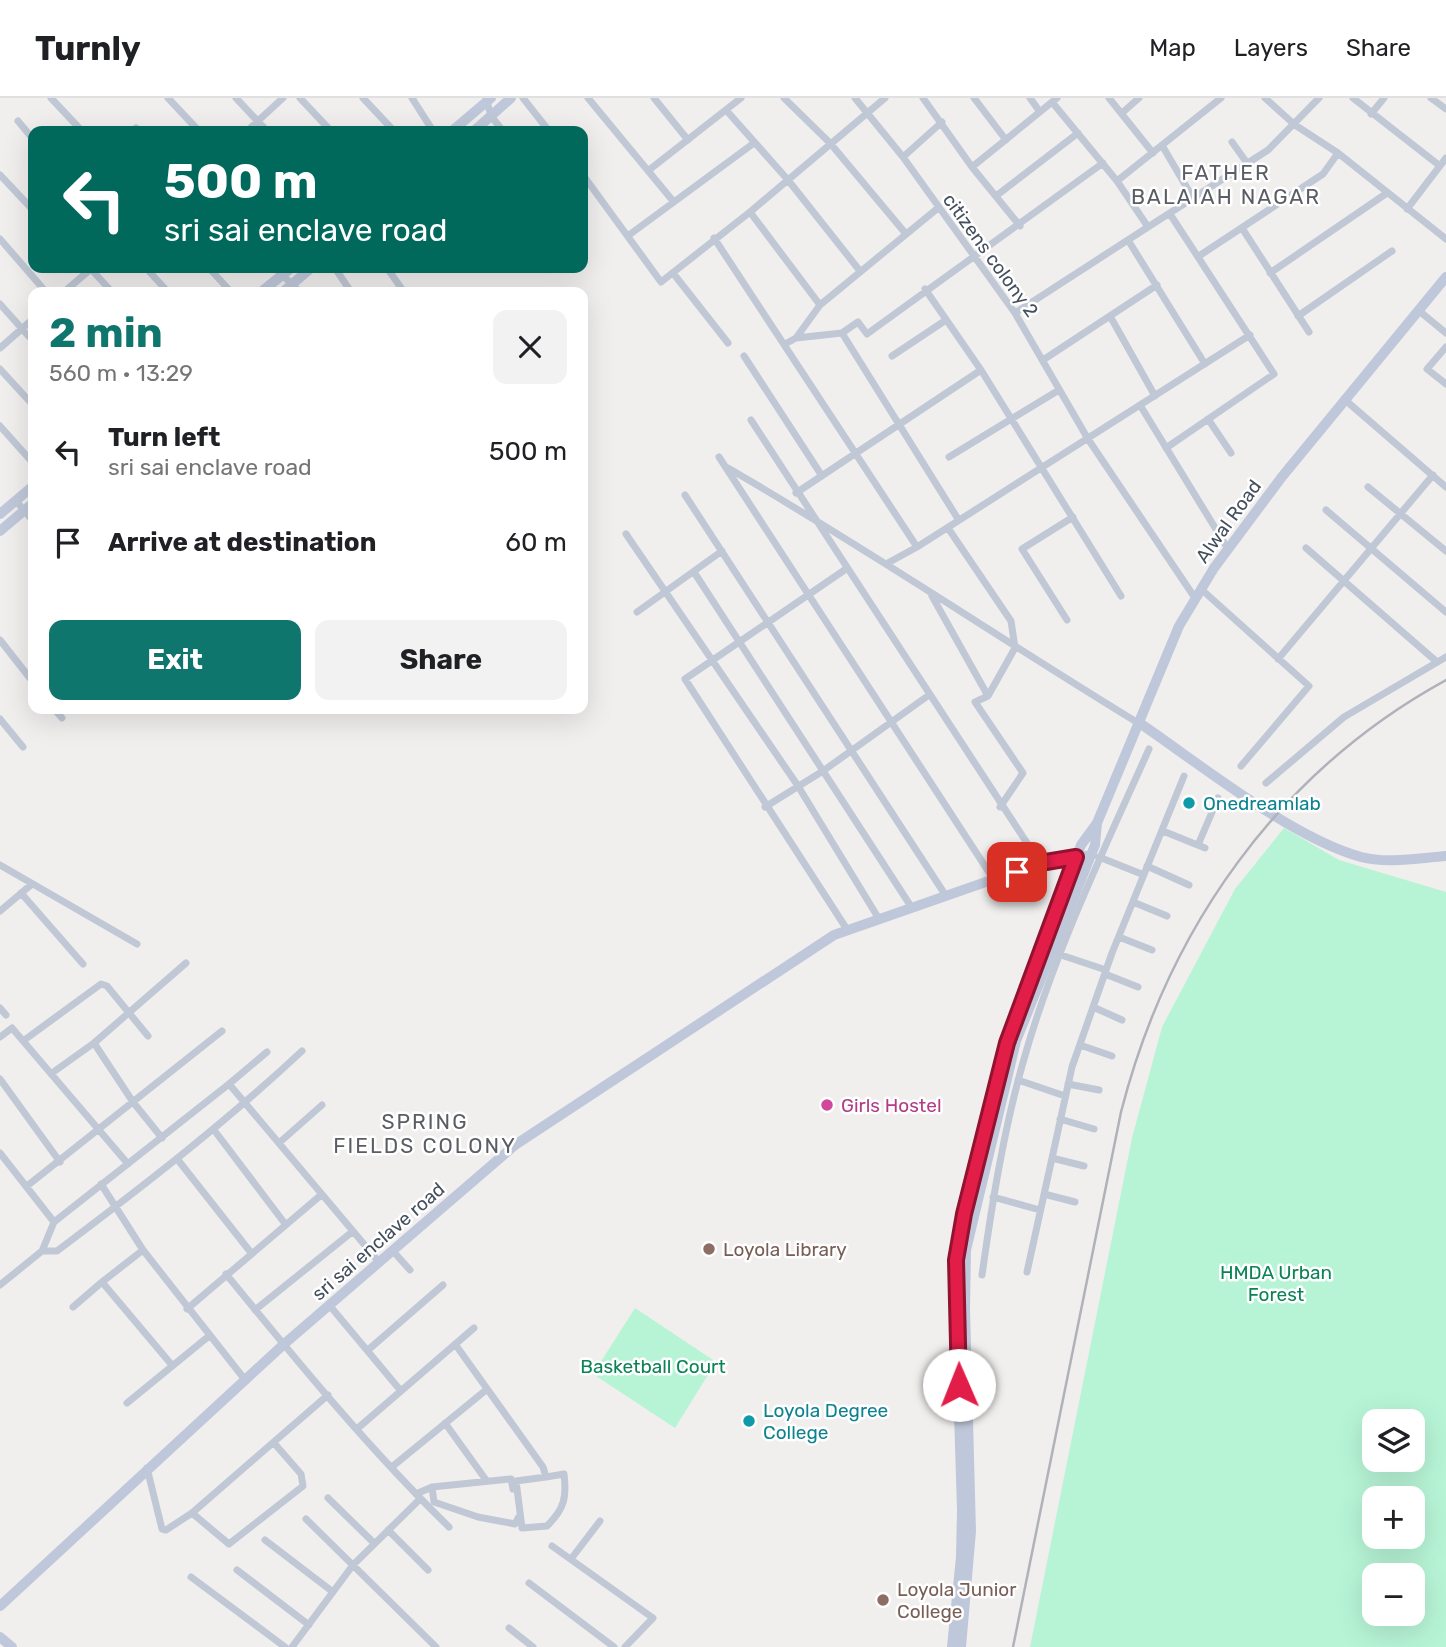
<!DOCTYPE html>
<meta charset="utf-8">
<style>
body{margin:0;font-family:Rubik,sans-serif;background:#f2f2f2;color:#202124;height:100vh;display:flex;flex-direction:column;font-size:26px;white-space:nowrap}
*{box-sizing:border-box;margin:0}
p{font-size:23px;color:#757577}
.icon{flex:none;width:38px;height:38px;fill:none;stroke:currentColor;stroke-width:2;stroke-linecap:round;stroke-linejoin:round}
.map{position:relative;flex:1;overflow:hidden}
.panel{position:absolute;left:28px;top:189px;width:560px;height:427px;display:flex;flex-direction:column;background:#fff;border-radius:14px;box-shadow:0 7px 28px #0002}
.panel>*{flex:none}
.hud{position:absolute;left:28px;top:28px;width:560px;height:147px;border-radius:14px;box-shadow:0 7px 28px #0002;background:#00695c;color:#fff;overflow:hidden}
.tools{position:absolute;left:1362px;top:1311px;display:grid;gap:14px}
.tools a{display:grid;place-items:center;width:63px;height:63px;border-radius:14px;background:#fff;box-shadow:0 7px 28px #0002;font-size:35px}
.pin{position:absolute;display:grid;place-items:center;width:60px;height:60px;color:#fff;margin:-30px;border-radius:14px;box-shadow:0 4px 10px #0006}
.me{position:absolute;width:77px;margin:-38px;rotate:359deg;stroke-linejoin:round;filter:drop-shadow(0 0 5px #0008)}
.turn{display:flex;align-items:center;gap:24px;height:147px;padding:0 21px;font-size:32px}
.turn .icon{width:91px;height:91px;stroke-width:2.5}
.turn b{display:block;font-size:49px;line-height:60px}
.round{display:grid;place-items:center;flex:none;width:74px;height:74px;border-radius:14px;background:#f2f2f2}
.headline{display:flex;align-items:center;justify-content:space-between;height:119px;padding:0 21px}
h1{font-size:42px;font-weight:700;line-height:52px;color:#0f766e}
.cta{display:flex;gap:14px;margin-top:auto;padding:14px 21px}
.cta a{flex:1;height:80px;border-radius:14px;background:#0f766e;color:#fff;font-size:28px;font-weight:700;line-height:80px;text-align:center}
.cta a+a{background:#f2f2f2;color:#202124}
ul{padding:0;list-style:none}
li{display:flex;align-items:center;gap:21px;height:91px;padding:0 21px}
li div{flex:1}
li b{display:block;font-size:26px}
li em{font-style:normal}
header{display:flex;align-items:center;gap:42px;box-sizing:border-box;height:98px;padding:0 35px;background:#fff;border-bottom:2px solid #e0e0e0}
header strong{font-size:33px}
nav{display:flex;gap:38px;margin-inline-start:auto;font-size:24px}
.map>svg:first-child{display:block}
.green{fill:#b7f4d6;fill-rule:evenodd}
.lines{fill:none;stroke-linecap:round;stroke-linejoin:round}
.street{stroke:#c0c8d5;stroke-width:7}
.secondary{stroke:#bfc8da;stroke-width:10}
.rail{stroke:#b0b2ba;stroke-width:2.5}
.route-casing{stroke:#92132f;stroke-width:18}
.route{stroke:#e11d48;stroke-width:12}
.culture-dot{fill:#0f9aa8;stroke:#fff;stroke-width:2.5}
.hotel-dot{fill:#d1479c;stroke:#fff;stroke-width:2.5}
.education-dot{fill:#8d6e63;stroke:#fff;stroke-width:2.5}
.labels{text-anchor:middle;stroke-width:5;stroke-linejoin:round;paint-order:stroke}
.street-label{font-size:19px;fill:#444f5e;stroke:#fff}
.culture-label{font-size:19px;fill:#0d838f;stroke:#fff;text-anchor:start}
.hotel-label{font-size:19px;fill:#b23c85;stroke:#fff;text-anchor:start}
.education-label{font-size:19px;fill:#785e54;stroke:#fff;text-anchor:start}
.park-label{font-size:19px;fill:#0d8256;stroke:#fff}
.neighbourhood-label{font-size:21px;letter-spacing:2px;fill:#5a5d64;stroke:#fff}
</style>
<header>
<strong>Turnly</strong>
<nav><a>Map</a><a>Layers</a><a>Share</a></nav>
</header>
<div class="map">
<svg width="1446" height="1549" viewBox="0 0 1446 1549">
<rect width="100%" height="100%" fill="#f1eeee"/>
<path class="green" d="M 1284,730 L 1339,762 L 1446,794 L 1446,1549 L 1030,1549 L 1132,1040 L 1162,929 L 1235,791 ZM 1374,1323 L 1412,1323 L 1412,1362 L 1374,1362 ZM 1374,1400 L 1412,1400 L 1412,1438 L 1374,1438 ZM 1374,1477 L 1412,1477 L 1412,1516 L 1374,1516 Z
M 635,1210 L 716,1264 L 675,1330 L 593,1276 Z"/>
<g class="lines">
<path class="street" d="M 51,0 L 82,33
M 168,0 L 199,33
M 236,0 L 267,33
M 300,0 L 331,33
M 363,0 L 394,33
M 412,0 L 433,33
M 486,0 L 491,18 L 503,33
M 523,0 L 549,33
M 588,0 L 673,103
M 654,0 L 688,42
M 784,0 L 830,45 L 906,136
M 855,0 L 903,59 L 1015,215 L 1088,341 L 1195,500
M 923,0 L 972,69 L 1020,128
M 974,0 L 1006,42
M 1030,0 L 1040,14
M 1109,0 L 1153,55
M 1265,0 L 1295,27 L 1338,55 L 1446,141
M 1353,0 L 1440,68
M 1431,0 L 1446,11
M 1052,4 L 1117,83 L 1148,129 L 1268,52 L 1319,0
M 726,12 L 788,82 L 860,173
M 1122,15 L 1139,0
M 1371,16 L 1384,0
M 18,23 L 33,41
M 136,30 L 139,33
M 247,33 L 283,0
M 1232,44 L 1247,65
M 1163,49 L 1193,100
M 903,59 L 942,24
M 972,69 L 1057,0
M 649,72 L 741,0
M 0,77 L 33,112
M 583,77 L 661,184 L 750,114 L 885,0
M 1117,83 L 1221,0
M 996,98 L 1078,35
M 1407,111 L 1446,60
M 750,114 L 820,207
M 1242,130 L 1309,234
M 629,137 L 754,45
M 714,140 L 917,449
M 0,141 L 46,194
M 1128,142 L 1205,266
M 1199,158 L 1323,76 L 1338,55
M 90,170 L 112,194
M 146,170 L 168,194
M 209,170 L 231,194
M 275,170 L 300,194
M 335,170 L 351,194
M 387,170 L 404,194
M 673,175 L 728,245
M 1270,175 L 1387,95
M 925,191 L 981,272 L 1121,498
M 64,194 L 92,170
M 0,206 L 33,243
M 1418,212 L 1446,235
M 1015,215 L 1148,129
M 1110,218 L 1155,298
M 1298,218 L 1392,153
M 842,235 L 958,421
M 796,240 L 820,207 L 938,110
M 785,246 L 796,240 L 842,235 L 858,224 L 867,236 L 1103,65
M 1446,249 L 1427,271 L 1446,286
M 0,250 L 33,221
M 744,258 L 822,378
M 892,258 L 946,222
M 1043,262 L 1157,187
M 0,271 L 33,307
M 1344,301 L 1446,389
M 1140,307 L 1228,451
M 1208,321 L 1231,355
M 751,322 L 1040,765
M 0,328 L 33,365
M 1166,350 L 1274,276 L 1170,116
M 719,359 L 994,782
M 949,359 L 1059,292
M 728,370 C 868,451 1002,542 1140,626
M 1368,389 L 1446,453
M 796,395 L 981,272
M 685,397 L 946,798
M 16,403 L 33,423
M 1326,412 L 1446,514
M 948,430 L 1011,523 L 1015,550 L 988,598 L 975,604 L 1023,675 L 1000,709
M 626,436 L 798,688 L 879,821
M 1306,450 L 1437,564
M 886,466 L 917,449 L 1250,237
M 846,471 L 685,581 L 848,833
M 694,474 L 912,810
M 1201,491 L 1309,588 L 1241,668
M 932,498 L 988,598
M 637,514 L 722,453
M 1067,522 L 1022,451 L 1073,419
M 0,542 L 33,584
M 1278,561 L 1433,377
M 54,611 L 62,620
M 0,621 L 23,649
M 1266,685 L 1344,619 L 1446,559
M 765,709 L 823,673 L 929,597
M 1163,733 L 1205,750
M 1198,747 L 1218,700
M 1099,759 L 1144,777
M 0,767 L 137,846
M 1147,768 L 1189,787
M 21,795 L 83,866
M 1133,804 L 1167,818
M 0,813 L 32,786
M 1119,839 L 1152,852
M 1061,857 L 1106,872
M 1105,876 L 1138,889
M 1093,909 L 1122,922
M 0,910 L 6,917
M 0,939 L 12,930 L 128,1066
M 23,943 L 101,886 L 107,888 L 148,938
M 94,945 L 133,1004 L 162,1040
M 1080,947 L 1112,958
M 52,975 L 94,945 L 186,865
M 0,981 L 60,1064
M 1018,982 L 1065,998
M 229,986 L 267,954
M 1068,986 L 1099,992
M 1060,1021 L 1094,1031
M 214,1032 L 286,1127
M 279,1045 L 322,1007
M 0,1055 L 54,1124
M 1052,1060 L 1084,1068
M 178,1062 L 252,1156
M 101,1086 L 143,1152 L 246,1283
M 27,1088 L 222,933
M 1044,1096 L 1075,1104
M 993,1099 L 1040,1112
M 143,1152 L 102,1184 L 171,1266
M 392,1152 L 410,1172
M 42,1153 L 57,1153 C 142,1089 225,1025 302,953
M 1027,1174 L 1072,969 L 1112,855 L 1184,678
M 226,1176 C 297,1263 369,1351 449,1429
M 982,1177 C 992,1106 1003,1036 1022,968 C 1052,859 1103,754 1149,651
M 0,1187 L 42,1153 L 54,1124 L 229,986 L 379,1164
M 330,1208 L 401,1293
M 73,1209 L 102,1184
M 187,1211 L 321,1097
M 255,1212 L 352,1134
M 455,1246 L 543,1369 L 546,1379 L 516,1383 L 522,1430 L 547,1428 C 564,1411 567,1400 564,1376 L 546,1379
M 368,1252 L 443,1187
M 127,1305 L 209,1238
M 445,1325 L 486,1382
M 358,1330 L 474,1230
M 393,1368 L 486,1292
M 147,1370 L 162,1431 L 166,1432 L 192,1415 L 328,1297
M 432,1389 L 434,1404 L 478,1419 L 515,1426 L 518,1420
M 416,1396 L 432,1389 L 511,1381 L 513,1391
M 328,1400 L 374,1445
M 192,1415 L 229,1446 L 303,1388 L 301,1376 L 274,1345
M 306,1421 L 436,1549
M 388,1432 L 428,1472
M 265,1442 L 333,1494
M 552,1448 L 653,1520 L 625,1549
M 571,1461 L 600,1423
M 237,1472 L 309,1527
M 191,1479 L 285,1549
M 529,1485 L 614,1549
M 509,1530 L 533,1549
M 292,1549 L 353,1467 L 420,1401"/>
<path class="secondary" d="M 452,33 L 491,0
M 474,33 L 511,0
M 261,194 L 291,170
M 283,194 L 311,170
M 0,416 L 33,388
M 0,433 L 33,405
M 1141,626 C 1201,667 1292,740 1361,759 C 1387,766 1419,760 1446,758
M 0,1508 L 283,1247 L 515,1047 L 834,837 L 1040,765 L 1092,757
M 0,1539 L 12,1549
M 952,1549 L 961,1459 L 962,1412 L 955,1184 L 959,1140 L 1007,945 L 1081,747 L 1097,725 L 1179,528 L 1214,470 L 1281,380 L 1446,179
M 961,1549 L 971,1433 L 965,1211 L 966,1152 L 1016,943 L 1095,747 L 1097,725"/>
<path class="rail" d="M 1013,1549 L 1121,1014 C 1168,831 1278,674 1446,582"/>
</g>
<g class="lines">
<g class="route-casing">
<path id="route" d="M 959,1287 L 956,1162 L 964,1116 L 1007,945 L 1076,759 L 1040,765 L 1017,774"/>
</g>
<use href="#route" class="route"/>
</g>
<g class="culture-dot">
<circle cx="1189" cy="705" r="7"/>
<circle cx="749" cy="1323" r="7"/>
</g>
<circle class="hotel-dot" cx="827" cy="1007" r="7"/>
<g class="education-dot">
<circle cx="709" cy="1151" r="7"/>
<circle cx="883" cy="1502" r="7"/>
</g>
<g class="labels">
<g class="street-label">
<text transform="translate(991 157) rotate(54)" y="7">citizens colony 2</text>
<text transform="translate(1228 423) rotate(-54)" y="7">Alwal Road</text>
<text transform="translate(378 1143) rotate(-41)" y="7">sri sai enclave road</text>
</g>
<g class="culture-label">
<text x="1203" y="712">Onedreamlab</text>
<text x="763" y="1319">Loyola Degree<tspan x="763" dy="22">College</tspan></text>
</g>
<g class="hotel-label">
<text x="841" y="1014">Girls Hostel</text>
</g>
<g class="education-label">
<text x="723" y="1158">Loyola Library</text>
<text x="897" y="1498">Loyola Junior<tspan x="897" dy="22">College</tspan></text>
</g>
<g class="park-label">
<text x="1276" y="1181">HMDA Urban<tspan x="1276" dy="22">Forest</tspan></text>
<text x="653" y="1275">Basketball Court</text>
</g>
<g class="neighbourhood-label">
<text x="1226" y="82">FATHER<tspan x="1226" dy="24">BALAIAH NAGAR</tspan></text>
<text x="425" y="1031">SPRING<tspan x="425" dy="24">FIELDS COLONY</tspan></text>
</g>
</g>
</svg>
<div class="tools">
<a><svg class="icon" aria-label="layers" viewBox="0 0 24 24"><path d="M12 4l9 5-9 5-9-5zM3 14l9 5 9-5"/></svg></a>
<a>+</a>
<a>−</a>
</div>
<div class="pin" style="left:1017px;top:774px;background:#d93025"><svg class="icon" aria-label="arrive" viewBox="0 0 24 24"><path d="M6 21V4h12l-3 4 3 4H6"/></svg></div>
<svg class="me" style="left:959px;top:1287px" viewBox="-20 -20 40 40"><circle r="19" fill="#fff"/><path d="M0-13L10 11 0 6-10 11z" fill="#e11d48"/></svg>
<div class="hud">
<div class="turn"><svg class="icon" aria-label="left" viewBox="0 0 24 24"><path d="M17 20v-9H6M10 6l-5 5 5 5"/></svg><div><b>500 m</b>sri sai enclave road</div></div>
</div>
<section class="panel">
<div class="headline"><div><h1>2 min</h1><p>560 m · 13:29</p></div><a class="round"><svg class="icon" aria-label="close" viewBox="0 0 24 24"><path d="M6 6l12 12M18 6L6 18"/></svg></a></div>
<ul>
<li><svg class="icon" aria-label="left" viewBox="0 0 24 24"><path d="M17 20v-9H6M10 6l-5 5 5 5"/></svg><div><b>Turn left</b><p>sri sai enclave road</p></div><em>500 m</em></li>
<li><svg class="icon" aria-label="arrive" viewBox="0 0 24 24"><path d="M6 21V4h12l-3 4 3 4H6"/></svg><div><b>Arrive at destination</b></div><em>60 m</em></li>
</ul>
<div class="cta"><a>Exit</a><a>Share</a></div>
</section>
</div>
